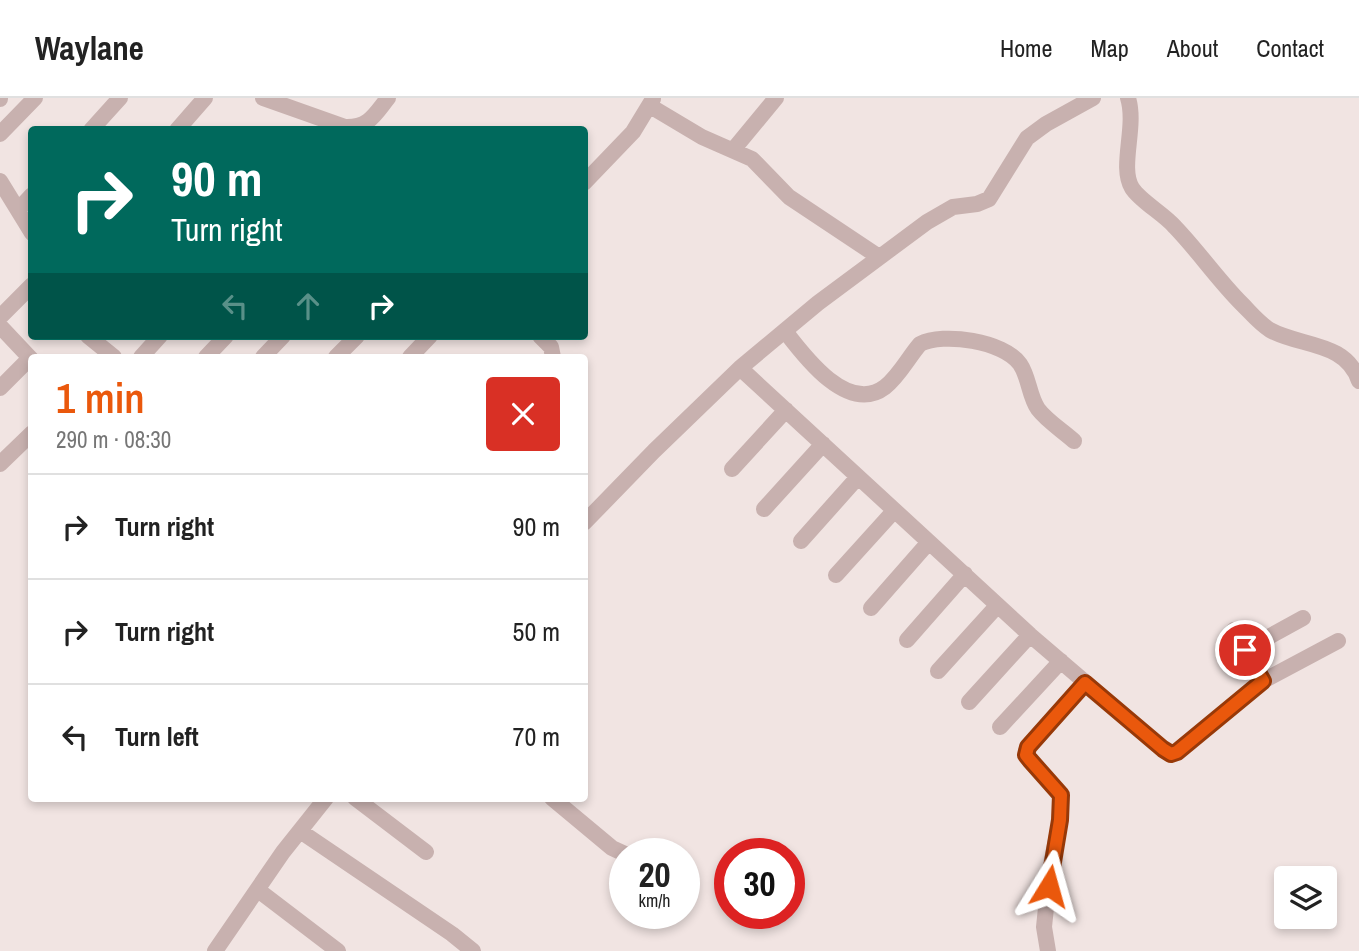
<!DOCTYPE html>
<meta charset="utf-8">
<style>
body{margin:0;font-family:"Archivo Narrow",sans-serif;background:#f6f6f6;color:#222;height:100vh;display:flex;flex-direction:column;font-size:26px;white-space:nowrap}
*{box-sizing:border-box;margin:0}
p{font-size:23px;color:#767676}
.icon{flex:none;width:38px;height:38px;fill:none;stroke:currentColor;stroke-width:2;stroke-linecap:round;stroke-linejoin:round}
.map{position:relative;flex:1;overflow:hidden}
.side{position:absolute;left:28px;top:256px;width:560px;height:448px;display:flex;flex-direction:column;background:#fff;border-radius:7px;box-shadow:0 4px 10px #0003}
.side>*{flex:none}
.top-card{position:absolute;left:28px;top:28px;width:560px;height:214px;border-radius:7px;box-shadow:0 4px 10px #0003;background:#00695c;color:#fff;overflow:hidden}
.buttons{position:absolute;left:1274px;top:768px;display:grid;gap:14px}
.buttons a{display:grid;place-items:center;width:63px;height:63px;border-radius:7px;background:#fff;box-shadow:0 4px 10px #0003;font-size:35px}
.speed{position:absolute;left:609px;top:740px;display:flex;gap:14px;font-size:35px;font-weight:700;text-align:center}
.speed>*{display:grid;place-content:center;width:91px;height:91px;border-radius:50%;background:#fff;box-shadow:0 4px 10px #0003;line-height:1}
.speed small{font-size:18px;font-weight:400}
.speed .limit{border:10px solid #d22;background:#fff;color:#111}
.pin{position:absolute;display:grid;place-items:center;width:60px;height:60px;color:#fff;margin:-30px;border:4px solid #fff;border-radius:50%;box-shadow:0 2px 7px #0007}
.me{position:absolute;width:77px;margin:-38px;rotate:8deg;stroke-linejoin:round;filter:drop-shadow(0 0 5px #0008)}
.turn{display:flex;align-items:center;gap:24px;height:147px;padding:0 28px;font-size:32px}
.turn .icon{width:91px;height:91px;stroke-width:2.5}
.turn b{display:block;font-size:49px;line-height:60px}
.lanes{display:flex;align-items:center;height:66px;padding:0 28px;background:#0003;justify-content:center;gap:35px;direction:ltr}
.lanes .off{opacity:.35}
.round{display:grid;place-items:center;flex:none;width:74px;height:74px;border-radius:7px;background:#f6f6f6}
.overview{display:flex;align-items:center;justify-content:space-between;height:119px;padding:0 28px}
h1{font-size:42px;font-weight:600;line-height:52px;color:#ea580c}
ul{padding:0;list-style:none}
li{display:flex;align-items:center;gap:21px;height:105px;padding:0 28px;border-top:2px solid #e0e0e0}
li div{flex:1}
li b{display:block;font-size:26px}
li em{font-style:normal}
header{display:flex;align-items:center;gap:42px;box-sizing:border-box;height:98px;padding:0 35px;background:#fff;border-bottom:2px solid #e0e0e0}
header strong{font-size:33px}
nav{display:flex;gap:38px;margin-inline-start:auto;font-size:24px}
.map>svg:first-child{display:block}
.lines{fill:none;stroke-linecap:round;stroke-linejoin:round}
.minor{stroke:#c8b1af;stroke-width:16}
.route-casing{stroke:#983908;stroke-width:18}
.route{stroke:#ea580c;stroke-width:12}
</style>
<header>
<strong>Waylane</strong>
<nav><a>Home</a><a>Map</a><a>About</a><a>Contact</a></nav>
</header>
<div class="map">
<svg width="1359" height="853" viewBox="0 0 1359 853">
<rect width="100%" height="100%" fill="#f1e4e2"/>
<g class="lines">
<path class="minor" d="M 263,0 L 345,29 C 369,30 375,16 388,0
M 1128,0 C 1137,29 1119,69 1132,90 C 1140,103 1164,116 1175,129 C 1199,154 1218,182 1242,206 C 1251,215 1259,225 1270,232 C 1300,249 1346,243 1359,283
M 0,1 L 0,0
M 650,8 L 702,39 L 752,61 L 789,99 L 879,159
M 91,32 L 120,0
M 177,32 L 205,0
M 0,36 L 35,0
M 733,52 L 776,0
M 0,83 L 32,135
M 584,85 L 633,34 L 653,1
M 18,112 L 32,97
M 0,219 L 32,187
M 0,228 L 32,262
M 785,233 C 804,258 848,317 885,289 C 899,278 908,260 920,246 C 943,234 1004,243 1020,266 C 1029,279 1029,298 1038,311 C 1047,323 1063,333 1074,343
M 88,238 L 114,259
M 540,238 L 551,249 L 553,259
M 141,259 L 160,238
M 206,259 L 226,238
M 263,259 L 283,238
M 336,259 L 357,238
M 410,259 L 430,238
M 740,270 L 1030,537 L 1168,655 L 1177,654 L 1263,583 L 1338,543
M 0,290 L 30,260
M 0,366 L 32,335
M 732,371 L 786,312
M 764,411 L 823,346
M 584,425 L 654,353 L 740,270 L 818,205 L 927,124 L 953,109 L 977,106 L 989,101 L 1027,40 L 1046,26 L 1093,0
M 801,443 L 858,379
M 836,477 L 894,413
M 871,510 L 929,444
M 1234,532 L 1263,583
M 907,542 L 965,476
M 1245,552 L 1303,520
M 938,573 L 997,508
M 969,604 L 1030,537
M 1000,629 L 1061,563
M 355,700 L 426,754
M 552,700 L 612,750 L 625,756
M 300,733 L 452,836 L 473,853
M 258,792 L 338,853
M 215,853 L 283,754 L 326,700
M 1048,853 L 1044,829 L 1050,771 L 1060,722 L 1061,697 L 1029,662 L 1026,653 L 1085,585"/>
</g>
<g class="lines">
<g class="route-casing">
<path id="route" d="M 1049,788 L 1060,722 L 1061,697 L 1030,662 L 1026,657 L 1028,649 L 1085,585 L 1163,651 L 1171,656 L 1177,654 L 1263,583 L 1245,552"/>
</g>
<use href="#route" class="route"/>
</g>
</svg>
<div class="buttons">
<a><svg class="icon" aria-label="layers" viewBox="0 0 24 24"><path d="M12 4l9 5-9 5-9-5zM3 14l9 5 9-5"/></svg></a>
</div>
<div class="speed"><div>20<small>km/h</small></div><div class="limit">30</div></div>
<div class="pin" style="left:1245px;top:552px;background:#d93025"><svg class="icon" aria-label="arrive" viewBox="0 0 24 24"><path d="M6 21V4h12l-3 4 3 4H6"/></svg></div>
<svg class="me" style="left:1049px;top:788px" viewBox="-20 -20 40 40"><path d="M0-17L14 15 0 8-14 15z" fill="#ea580c" stroke="#fff" stroke-width="4"/></svg>
<div class="top-card">
<div class="turn"><svg class="icon" aria-label="right" viewBox="0 0 24 24"><path d="M7 20v-9h11M14 6l5 5-5 5"/></svg><div><b>90 m</b>Turn right</div></div>
<div class="lanes"><svg class="icon off" aria-label="left" viewBox="0 0 24 24"><path d="M17 20v-9H6M10 6l-5 5 5 5"/></svg><svg class="icon off" aria-label="ahead" viewBox="0 0 24 24"><path d="M12 20V5M6 11l6-6 6 6"/></svg><svg class="icon" aria-label="right" viewBox="0 0 24 24"><path d="M7 20v-9h11M14 6l5 5-5 5"/></svg></div>
</div>
<section class="side">
<div class="overview"><div><h1>1 min</h1><p>290 m · 08:30</p></div><a class="round" style="background:#d93025;color:#fff"><svg class="icon" aria-label="close" viewBox="0 0 24 24"><path d="M6 6l12 12M18 6L6 18"/></svg></a></div>
<ul>
<li><svg class="icon" aria-label="right" viewBox="0 0 24 24"><path d="M7 20v-9h11M14 6l5 5-5 5"/></svg><div><b>Turn right</b></div><em>90 m</em></li>
<li><svg class="icon" aria-label="right" viewBox="0 0 24 24"><path d="M7 20v-9h11M14 6l5 5-5 5"/></svg><div><b>Turn right</b></div><em>50 m</em></li>
<li><svg class="icon" aria-label="left" viewBox="0 0 24 24"><path d="M17 20v-9H6M10 6l-5 5 5 5"/></svg><div><b>Turn left</b></div><em>70 m</em></li>
</ul>
</section>
</div>
